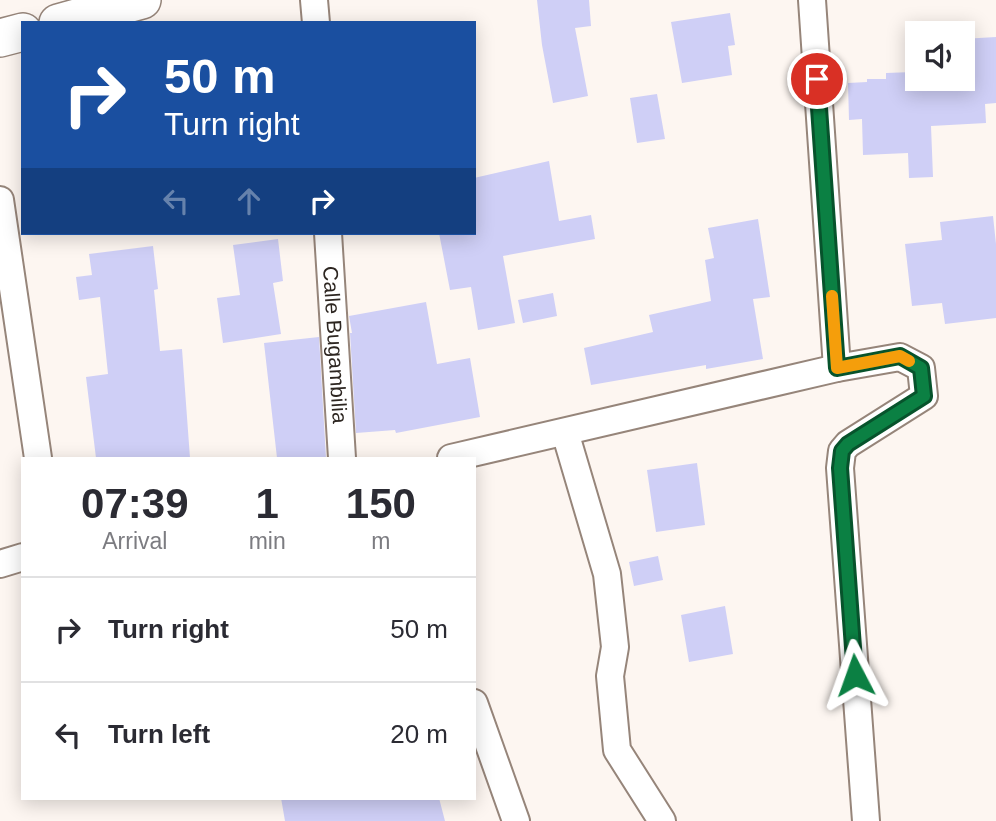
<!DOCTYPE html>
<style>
body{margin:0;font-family:Helvetica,sans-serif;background:#f2f2f3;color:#2b2b33;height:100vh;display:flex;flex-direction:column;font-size:26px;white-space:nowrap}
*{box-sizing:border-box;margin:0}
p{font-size:23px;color:#7c7c81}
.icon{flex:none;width:38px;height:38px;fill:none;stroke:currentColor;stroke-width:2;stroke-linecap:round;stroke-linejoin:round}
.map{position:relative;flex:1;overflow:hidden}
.details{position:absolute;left:21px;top:457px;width:455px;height:343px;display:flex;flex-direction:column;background:#fff;border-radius:0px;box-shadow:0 4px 18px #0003}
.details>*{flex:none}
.guide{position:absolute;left:21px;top:21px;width:455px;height:214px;border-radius:0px;box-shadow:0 4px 18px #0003;background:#1a4fa0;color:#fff;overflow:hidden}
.buttons{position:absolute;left:905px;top:21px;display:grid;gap:14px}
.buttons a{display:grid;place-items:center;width:70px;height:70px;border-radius:0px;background:#fff;box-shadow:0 4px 18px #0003;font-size:35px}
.pin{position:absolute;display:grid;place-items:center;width:60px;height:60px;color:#fff;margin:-30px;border:4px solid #fff;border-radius:50%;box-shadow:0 2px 7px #0007}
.me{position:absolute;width:77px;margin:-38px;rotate:356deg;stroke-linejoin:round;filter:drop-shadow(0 0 5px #0008)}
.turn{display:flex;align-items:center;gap:24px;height:147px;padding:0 28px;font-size:32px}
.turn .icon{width:91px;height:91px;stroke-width:2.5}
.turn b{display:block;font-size:49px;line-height:60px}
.lanes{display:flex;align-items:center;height:66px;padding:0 28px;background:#0003;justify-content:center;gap:35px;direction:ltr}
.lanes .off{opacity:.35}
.eta{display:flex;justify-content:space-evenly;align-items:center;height:119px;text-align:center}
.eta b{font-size:42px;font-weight:800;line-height:49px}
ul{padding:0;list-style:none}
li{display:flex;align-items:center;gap:21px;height:105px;padding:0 28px;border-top:2px solid #e1e1e2}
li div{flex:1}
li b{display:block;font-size:26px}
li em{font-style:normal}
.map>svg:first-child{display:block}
.building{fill:#cfcff6}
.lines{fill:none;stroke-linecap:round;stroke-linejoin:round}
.street-casing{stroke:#96857a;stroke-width:30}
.secondary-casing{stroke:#96857a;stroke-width:40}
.street{stroke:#fff;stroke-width:26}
.secondary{stroke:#fff;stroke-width:37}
.route-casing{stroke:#07532c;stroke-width:18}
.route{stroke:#0b8043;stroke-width:12}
.slow{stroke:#f59e0b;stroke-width:12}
.labels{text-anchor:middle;stroke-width:7;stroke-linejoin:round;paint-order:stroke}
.street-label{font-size:21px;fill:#2d2621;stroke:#fff}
</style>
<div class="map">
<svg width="996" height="821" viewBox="0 0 996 821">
<rect width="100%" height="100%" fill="#fdf6f1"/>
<path class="building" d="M 537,0 L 589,0 L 591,26 L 575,28 L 588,96 L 553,103 L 542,45 Z
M 730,13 L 735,45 L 728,46 L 732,75 L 682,83 L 671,22 Z
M 996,37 L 996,103 L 985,104 L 986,123 L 931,126 L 933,177 L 909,178 L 908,153 L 863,155 L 862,119 L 849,120 L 848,83 L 867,82 L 867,79 L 886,79 L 886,73 L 913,72 L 914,79 L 962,79 L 962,39 Z
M 657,94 L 665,139 L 637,143 L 630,98 Z
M 549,161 L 559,221 L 591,215 L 595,239 L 503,256 L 515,323 L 478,330 L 471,287 L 450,290 L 439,233 L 474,233 L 474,178 Z
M 993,216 L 996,244 L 996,318 L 945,324 L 942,303 L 912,306 L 905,244 L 942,240 L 940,222 Z
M 758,219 L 770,297 L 753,299 L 763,359 L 706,369 L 706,365 L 591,385 L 584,348 L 653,332 L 649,315 L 711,301 L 705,260 L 714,258 L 708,228 Z
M 278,239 L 283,281 L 273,283 L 281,334 L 223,343 L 217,298 L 240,295 L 233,245 Z
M 153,246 L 158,289 L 154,290 L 160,351 L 182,349 L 190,458 L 96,458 L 86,377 L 108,374 L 100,297 L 79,300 L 76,277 L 92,275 L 89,254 Z
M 553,293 L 557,316 L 523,323 L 518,300 Z
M 426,302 L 437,364 L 470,358 L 480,417 L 396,433 L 395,430 L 356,433 L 350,333 L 352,333 L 349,316 Z
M 319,337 L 326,458 L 277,458 L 264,343 Z
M 697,463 L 705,525 L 656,532 L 647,470 Z
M 658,556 L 663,580 L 634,586 L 629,562 Z
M 725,606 L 733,654 L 689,662 L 681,615 Z
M 281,798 L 439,798 L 445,821 L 285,821 Z"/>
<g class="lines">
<g class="street-casing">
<g id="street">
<path d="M 314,0 L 316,23"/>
<path d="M 812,0 L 837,368"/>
<path d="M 0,200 L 38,458"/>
<path id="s1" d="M 328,233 L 342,458"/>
<path d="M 565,432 L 607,574 L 615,647 L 610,676 L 617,750 L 662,821"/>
<path d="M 451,458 L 837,368 L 900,357 L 921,368 L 924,396 L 848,444 L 842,451 L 840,468 L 866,821"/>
<path d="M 0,564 L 23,557"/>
<path d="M 474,703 L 516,821"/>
</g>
</g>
<g class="secondary-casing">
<path id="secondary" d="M 58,23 L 142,0
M 0,38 L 23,32"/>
</g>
<use href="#street" class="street"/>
<use href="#secondary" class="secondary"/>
</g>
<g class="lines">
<g class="route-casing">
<path id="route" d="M 817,79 L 837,368 L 900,356 L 921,368 L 924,396 L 848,444 L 842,451 L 840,468 L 855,675"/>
</g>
<use href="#route" class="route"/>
<path class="slow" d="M 832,296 L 837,368 L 900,356 L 909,361"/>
</g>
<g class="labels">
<g class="street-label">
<text dy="7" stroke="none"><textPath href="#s1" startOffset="112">Calle Bugambilia</textPath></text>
</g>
</g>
</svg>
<div class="buttons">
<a><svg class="icon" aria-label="sound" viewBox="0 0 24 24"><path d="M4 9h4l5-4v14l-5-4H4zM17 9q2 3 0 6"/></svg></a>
</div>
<div class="pin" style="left:817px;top:79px;background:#d93025"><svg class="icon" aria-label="arrive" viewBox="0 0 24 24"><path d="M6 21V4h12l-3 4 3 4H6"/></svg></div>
<svg class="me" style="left:855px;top:675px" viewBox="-20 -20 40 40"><path d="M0-17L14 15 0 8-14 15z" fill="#0b8043" stroke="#fff" stroke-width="4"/></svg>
<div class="guide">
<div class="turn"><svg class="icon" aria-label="right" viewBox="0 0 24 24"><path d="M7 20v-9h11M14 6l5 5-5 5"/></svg><div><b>50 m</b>Turn right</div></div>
<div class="lanes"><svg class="icon off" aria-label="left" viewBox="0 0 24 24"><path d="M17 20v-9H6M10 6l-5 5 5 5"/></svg><svg class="icon off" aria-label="ahead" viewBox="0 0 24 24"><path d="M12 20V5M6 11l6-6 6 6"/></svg><svg class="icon" aria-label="right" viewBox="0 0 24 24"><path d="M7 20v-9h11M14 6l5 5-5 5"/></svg></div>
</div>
<section class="details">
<div class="eta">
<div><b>07:39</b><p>Arrival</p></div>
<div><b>1</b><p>min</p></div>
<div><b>150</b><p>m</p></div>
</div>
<ul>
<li><svg class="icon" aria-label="right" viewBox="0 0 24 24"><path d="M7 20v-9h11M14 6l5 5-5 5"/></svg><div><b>Turn right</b></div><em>50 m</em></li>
<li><svg class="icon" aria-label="left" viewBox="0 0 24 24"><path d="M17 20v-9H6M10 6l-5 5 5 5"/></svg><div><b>Turn left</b></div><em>20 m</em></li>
</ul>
</section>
</div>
